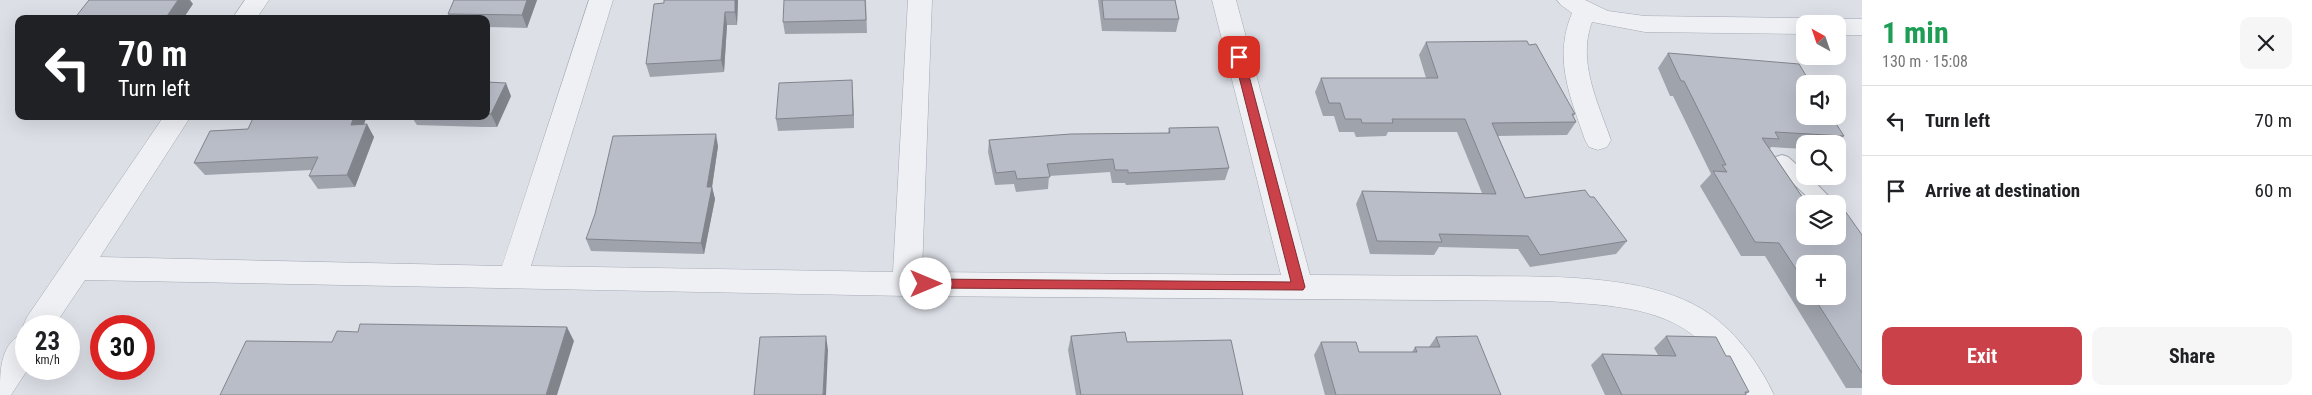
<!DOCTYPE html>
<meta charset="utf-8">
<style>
body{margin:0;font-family:"Roboto Condensed",sans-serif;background:#f6f6f6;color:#202124;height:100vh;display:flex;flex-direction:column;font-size:19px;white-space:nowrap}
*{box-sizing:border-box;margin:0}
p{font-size:16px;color:#757577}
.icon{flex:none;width:28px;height:28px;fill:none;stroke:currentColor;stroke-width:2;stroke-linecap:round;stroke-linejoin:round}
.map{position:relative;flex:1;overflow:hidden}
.sheet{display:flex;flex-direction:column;background:#fff;width:450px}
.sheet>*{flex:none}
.banner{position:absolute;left:15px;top:15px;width:475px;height:105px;border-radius:10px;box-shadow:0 5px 20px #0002;background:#202124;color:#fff;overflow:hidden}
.needle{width:32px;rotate:320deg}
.tools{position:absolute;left:1796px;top:15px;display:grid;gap:10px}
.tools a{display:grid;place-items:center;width:50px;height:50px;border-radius:10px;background:#fff;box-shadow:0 5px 20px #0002;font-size:25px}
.speed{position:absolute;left:15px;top:315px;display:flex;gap:10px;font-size:25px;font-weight:700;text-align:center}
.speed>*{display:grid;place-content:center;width:65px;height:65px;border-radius:50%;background:#fff;box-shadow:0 5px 20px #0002;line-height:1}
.speed small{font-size:12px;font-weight:400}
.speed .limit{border:8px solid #d22;background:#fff;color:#111}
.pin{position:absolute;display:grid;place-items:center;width:42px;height:42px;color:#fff;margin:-21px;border-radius:10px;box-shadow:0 2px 8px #0006}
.me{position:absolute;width:55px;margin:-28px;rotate:90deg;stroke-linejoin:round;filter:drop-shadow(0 0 4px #0008)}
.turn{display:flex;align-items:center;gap:18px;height:105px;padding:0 20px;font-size:22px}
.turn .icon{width:65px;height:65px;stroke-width:2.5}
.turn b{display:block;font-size:35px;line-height:42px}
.round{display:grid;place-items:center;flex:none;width:52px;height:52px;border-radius:10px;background:#f6f6f6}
.overview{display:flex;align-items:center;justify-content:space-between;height:85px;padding:0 20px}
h1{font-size:30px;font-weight:700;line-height:38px;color:#1e9e55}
.primary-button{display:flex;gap:10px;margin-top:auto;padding:10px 20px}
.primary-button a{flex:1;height:58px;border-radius:10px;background:#ca4149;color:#fff;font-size:20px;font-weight:700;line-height:58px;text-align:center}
.primary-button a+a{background:#f6f6f6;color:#202124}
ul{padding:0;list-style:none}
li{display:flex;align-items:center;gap:15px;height:70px;padding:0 20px;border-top:1px solid #e0e0e0}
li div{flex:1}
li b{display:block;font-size:19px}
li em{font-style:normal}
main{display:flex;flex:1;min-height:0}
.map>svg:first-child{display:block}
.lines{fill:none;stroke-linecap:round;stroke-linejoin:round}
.lane-casing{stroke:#a5a9b3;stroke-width:2}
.street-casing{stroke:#a5a9b3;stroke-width:1}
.lane{fill:#eef0f4;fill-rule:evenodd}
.street{fill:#eef0f4;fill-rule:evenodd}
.wall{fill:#9fa3ac;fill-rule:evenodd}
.shaded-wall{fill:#82848c}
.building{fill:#b9bdc8;stroke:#82848c;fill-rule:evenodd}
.route{fill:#ca4149;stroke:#832a2f}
</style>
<main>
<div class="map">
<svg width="1862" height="395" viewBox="0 0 1862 395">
<rect width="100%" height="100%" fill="#dcdfe6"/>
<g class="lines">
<g class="lane-casing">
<path id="lane" d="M 1782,155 L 1788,157 L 1805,172 L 1805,176 L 1809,176 L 1836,204 L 1815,204 L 1776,167 L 1773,162 L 1776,157 Z"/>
</g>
<g class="street-casing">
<path id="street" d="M 245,0 L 269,0 L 256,19 L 232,19 Z
M 589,0 L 613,0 L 531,266 L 893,272 L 908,0 L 932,0 L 922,272 L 1281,275 L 1212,0 L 1236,0 L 1310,275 C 1364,275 1417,276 1470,276 C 1539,277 1641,272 1702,309 C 1733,328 1758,361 1774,395 L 1741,395 C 1729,375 1716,355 1699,340 C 1659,304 1598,305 1548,301 L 907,296 L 85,280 L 54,326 L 26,326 L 28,369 L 11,395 L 0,395 C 0,369 0,342 26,332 L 23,326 L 27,317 L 164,116 L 191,116 L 100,257 L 502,266 Z
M 1557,0 L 1585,0 L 1608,11 L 1645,16 L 1805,18 L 1813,20 L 1816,24 L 1805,24 L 1805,34 L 1645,32 L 1592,22 C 1577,61 1598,103 1611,140 L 1607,147 L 1598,150 L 1589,147 L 1585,140 C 1570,96 1553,59 1572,13 L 1561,5 Z
M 1838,19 L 1862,19 L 1862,35 L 1838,35 L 1838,24 L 1828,24 Z"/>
</g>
<use href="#lane" class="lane"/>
<use href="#street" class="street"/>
</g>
<path class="wall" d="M 454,0 L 537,0 L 527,28 L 486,27 L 486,19 L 450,19 L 448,14 Z
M 738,0 L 737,25 L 727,25 L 724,72 L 650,77 L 646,64 Z
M 866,0 L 867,33 L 785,34 L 783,22 Z
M 1098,0 L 1175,0 L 1179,19 L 1176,32 L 1102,31 Z
M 1426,42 L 1575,114 L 1573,116 L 1576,122 L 1567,135 L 1498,136 L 1525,198 L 1590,197 L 1627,241 L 1616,254 L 1530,267 L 1518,249 L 1439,247 L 1434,255 L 1370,254 L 1356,204 L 1362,191 L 1482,193 L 1457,132 L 1388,132 L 1386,136 L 1356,137 L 1354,132 L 1339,132 L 1334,116 L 1323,116 L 1315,92 L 1321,78 L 1426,78 L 1419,55 Z
M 1668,53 L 1844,136 L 1836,144 L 1805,144 L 1805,149 L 1771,147 L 1770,149 L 1805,201 L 1862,235 L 1862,388 L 1846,388 L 1765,256 L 1741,256 L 1700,186 L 1711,174 L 1673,96 L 1670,96 L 1658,68 ZM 1805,264 L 1838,296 L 1805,296 Z
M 852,80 L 854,128 L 778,131 L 776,119 Z
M 486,82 L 511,96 L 497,127 L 482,127 L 417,125 L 411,116 L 486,116 Z
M 364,125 L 374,137 L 355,187 L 318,189 L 309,176 L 312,170 L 205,175 L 194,163 Z
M 1169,128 L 1229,168 L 1225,180 L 1126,185 L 1125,183 L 1112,183 L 1110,172 L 1049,176 L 1048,189 L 1016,192 L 1014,184 L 995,185 L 988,152 L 989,140 L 1168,133 Z
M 718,146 L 712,187 L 715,199 L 704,254 L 591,251 L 586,239 Z
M 1071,336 L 1127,342 L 1243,395 L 1076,395 L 1068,350 Z
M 1666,336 L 1726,356 L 1749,392 L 1746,394 L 1746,395 L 1605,395 L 1591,365 L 1602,354 L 1658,355 L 1654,348 Z
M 1436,337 L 1501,395 L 1325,395 L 1314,355 L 1321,342 L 1359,352 L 1412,352 L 1415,347 L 1429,347 Z"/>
<path class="shaded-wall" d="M 178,0 L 190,0 L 193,4 L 183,19 L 165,19 Z
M 527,0 L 537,0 L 527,28 L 522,15 Z
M 735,0 L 738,0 L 737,25 L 735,12 Z
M 725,12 L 727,25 L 724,72 L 721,60 Z
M 852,80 L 853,93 L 854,128 L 853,115 Z
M 506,83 L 511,96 L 497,127 L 491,114 Z
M 354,116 L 367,116 L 359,138 L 351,125 Z
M 367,124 L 374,137 L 355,187 L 347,175 Z
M 716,134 L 718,146 L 712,187 L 715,199 L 704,254 L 701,243 L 707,187 Z
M 567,327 L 574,341 L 557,395 L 546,395 Z
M 826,336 L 828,350 L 826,395 L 823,395 Z"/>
<path class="building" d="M 89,0 L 178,0 L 165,19 L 74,19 Z
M 454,0 L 527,0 L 522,15 L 448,14 Z
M 664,0 L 735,0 L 735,12 L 725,12 L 721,60 L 646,64 L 654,4 L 664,3 Z
M 784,0 L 865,0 L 866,20 L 783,22 Z
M 1102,0 L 1175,0 L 1179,19 L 1104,19 Z
M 1527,41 L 1529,45 L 1536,44 L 1575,114 L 1572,114 L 1576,122 L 1492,123 L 1525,198 L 1585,190 L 1590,197 L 1594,197 L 1627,241 L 1540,255 L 1528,236 L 1439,234 L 1442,242 L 1377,241 L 1362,191 L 1496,194 L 1465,119 L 1392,119 L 1393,123 L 1362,123 L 1361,119 L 1345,119 L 1340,103 L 1329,103 L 1321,78 L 1438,78 L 1426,42 Z
M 1668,53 L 1799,64 L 1811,84 L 1805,84 L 1805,116 L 1831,116 L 1844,136 L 1775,132 L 1779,139 L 1762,138 L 1805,201 L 1838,201 L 1862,235 L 1862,373 L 1813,296 L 1838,296 L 1838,264 L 1805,264 L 1805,283 L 1779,243 L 1755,242 L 1713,171 L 1727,172 L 1722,165 L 1726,165 L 1684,81 L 1681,81 ZM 1805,204 L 1838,204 L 1838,236 L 1805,236 Z
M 852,80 L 853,115 L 776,119 L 779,83 Z
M 486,82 L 506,83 L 491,114 L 486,114 Z
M 254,116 L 354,116 L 351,125 L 367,124 L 347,175 L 309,176 L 318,157 L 194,163 L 210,131 L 248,129 Z
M 1218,127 L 1229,168 L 1128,173 L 1128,170 L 1115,170 L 1113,159 L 1047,164 L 1050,177 L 1017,179 L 1015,171 L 996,173 L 989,140 L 1071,134 L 1170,133 L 1169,128 Z
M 716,134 L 707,187 L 712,187 L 701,243 L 586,239 L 595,214 L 613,136 Z
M 360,324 L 567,327 L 546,395 L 220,395 L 246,341 L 332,342 L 337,331 L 358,332 Z
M 1125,332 L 1127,342 L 1231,340 L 1243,395 L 1081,395 L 1071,336 Z
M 826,336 L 823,395 L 754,395 L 760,337 Z
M 1477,336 L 1501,395 L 1336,395 L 1321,342 L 1356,342 L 1359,352 L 1417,352 L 1415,347 L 1440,347 L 1436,337 Z
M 1666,336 L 1716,337 L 1726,356 L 1730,356 L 1749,392 L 1745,392 L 1746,395 L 1622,395 L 1602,354 L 1676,356 Z"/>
<path class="route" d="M 1239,54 L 1244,57 L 1305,287 L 1303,290 L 922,288 L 920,284 L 926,279 L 1291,282 L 1234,57 Z"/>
</svg>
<div class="tools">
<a><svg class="needle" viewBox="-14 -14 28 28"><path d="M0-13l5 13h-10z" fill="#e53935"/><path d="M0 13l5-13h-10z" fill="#757577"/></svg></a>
<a><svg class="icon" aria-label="sound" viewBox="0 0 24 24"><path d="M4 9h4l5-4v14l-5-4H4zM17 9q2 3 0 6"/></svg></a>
<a><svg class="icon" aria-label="search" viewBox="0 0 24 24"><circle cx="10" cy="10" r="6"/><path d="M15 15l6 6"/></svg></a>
<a><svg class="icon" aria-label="layers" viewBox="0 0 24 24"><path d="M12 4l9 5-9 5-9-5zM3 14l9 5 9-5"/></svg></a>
<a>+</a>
</div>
<div class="speed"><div>23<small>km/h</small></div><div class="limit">30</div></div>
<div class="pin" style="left:1239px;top:57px;background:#d93025"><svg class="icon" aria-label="arrive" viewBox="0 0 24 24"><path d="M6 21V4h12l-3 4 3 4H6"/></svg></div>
<svg class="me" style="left:926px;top:284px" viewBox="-20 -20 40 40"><circle r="19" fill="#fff"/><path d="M0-13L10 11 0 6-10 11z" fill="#ca4149"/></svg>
<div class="banner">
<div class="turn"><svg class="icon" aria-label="left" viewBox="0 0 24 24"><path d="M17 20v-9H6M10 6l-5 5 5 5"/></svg><div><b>70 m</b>Turn left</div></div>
</div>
</div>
<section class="sheet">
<div class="overview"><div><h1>1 min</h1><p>130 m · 15:08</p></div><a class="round"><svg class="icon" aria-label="close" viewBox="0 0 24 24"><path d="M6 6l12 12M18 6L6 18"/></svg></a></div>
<ul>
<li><svg class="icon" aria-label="left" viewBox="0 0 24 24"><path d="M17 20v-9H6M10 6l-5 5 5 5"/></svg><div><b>Turn left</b></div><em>70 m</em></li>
<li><svg class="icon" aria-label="arrive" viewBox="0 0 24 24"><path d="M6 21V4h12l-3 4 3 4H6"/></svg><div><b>Arrive at destination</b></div><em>60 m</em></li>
</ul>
<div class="primary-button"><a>Exit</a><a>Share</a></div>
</section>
</main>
